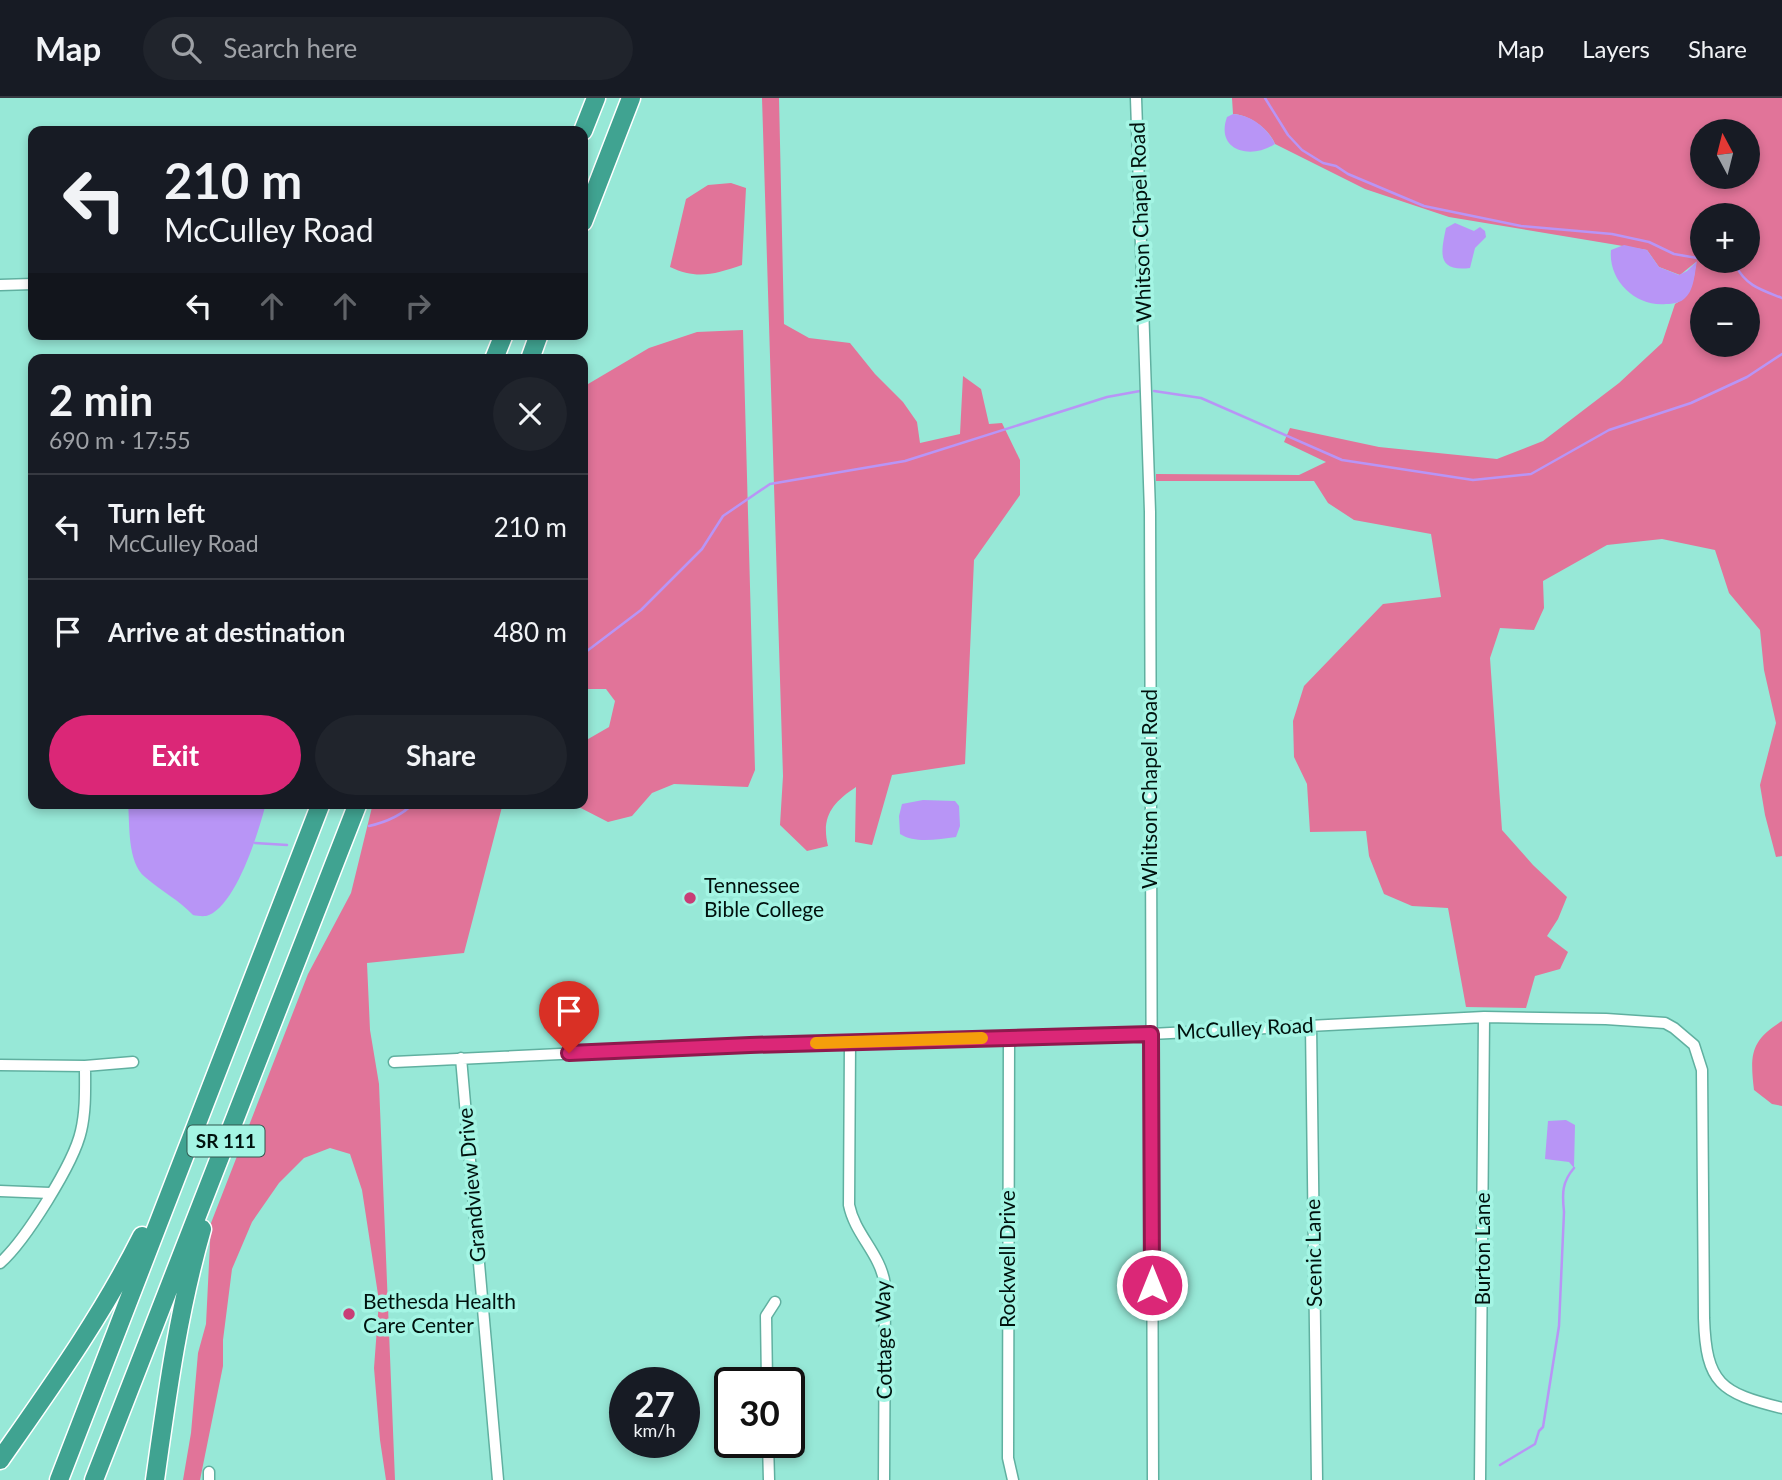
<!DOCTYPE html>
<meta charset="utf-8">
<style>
body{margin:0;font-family:Lato,sans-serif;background:#20242c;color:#f1f3f6;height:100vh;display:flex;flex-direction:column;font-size:26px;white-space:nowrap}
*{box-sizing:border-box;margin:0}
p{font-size:23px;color:#9ea1a6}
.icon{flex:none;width:38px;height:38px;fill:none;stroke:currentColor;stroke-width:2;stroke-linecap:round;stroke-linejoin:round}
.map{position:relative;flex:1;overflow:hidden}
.panel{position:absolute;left:28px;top:256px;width:560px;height:455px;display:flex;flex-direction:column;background:#171b24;border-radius:14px;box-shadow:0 4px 10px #0003}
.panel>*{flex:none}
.guide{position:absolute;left:28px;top:28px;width:560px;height:214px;border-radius:14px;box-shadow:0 4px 10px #0003;background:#171b24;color:#f1f3f6;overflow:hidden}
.needle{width:46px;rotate:353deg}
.controls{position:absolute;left:1690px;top:21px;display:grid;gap:14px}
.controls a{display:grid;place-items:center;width:70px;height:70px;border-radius:50%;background:#171b24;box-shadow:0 4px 10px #0003;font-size:35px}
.speed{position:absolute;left:609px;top:1269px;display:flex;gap:14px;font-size:35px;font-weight:700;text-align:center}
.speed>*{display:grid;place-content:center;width:91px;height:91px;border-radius:50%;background:#171b24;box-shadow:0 4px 10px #0003;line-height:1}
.speed small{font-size:18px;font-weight:400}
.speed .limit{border:4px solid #111;border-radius:10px;background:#fff;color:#111}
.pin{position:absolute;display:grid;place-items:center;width:60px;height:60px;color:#fff;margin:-72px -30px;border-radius:50% 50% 50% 0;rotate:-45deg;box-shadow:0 0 7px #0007}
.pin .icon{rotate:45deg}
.me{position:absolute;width:77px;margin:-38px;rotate:0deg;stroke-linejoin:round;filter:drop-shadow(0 0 5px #0008)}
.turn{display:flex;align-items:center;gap:24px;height:147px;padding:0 21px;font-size:32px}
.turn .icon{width:91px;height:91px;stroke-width:2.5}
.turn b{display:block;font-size:49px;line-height:60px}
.lanes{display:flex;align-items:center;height:66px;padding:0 21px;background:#0003;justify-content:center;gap:35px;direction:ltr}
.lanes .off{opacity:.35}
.round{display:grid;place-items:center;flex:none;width:74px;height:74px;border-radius:37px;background:#20242c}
.head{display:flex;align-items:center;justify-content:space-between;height:119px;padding:0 21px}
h1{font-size:42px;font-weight:700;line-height:52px}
.primary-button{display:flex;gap:14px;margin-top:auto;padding:14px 21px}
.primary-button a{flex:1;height:80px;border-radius:42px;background:#db2777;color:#fff;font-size:28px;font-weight:700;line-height:80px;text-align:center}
.primary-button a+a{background:#20242c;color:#f1f3f6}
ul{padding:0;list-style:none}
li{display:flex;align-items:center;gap:21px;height:105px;padding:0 21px;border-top:2px solid #363941}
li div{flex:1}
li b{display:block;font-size:26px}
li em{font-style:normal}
header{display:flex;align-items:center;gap:42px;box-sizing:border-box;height:98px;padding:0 35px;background:#171b24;border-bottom:2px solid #363941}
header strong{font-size:33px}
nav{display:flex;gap:38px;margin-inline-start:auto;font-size:24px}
.search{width:490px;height:63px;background:#20242c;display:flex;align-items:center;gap:18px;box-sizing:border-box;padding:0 24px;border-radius:38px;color:#9ea1a6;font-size:26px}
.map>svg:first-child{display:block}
.forest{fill:#e17499;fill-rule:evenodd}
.water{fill:#b895f6}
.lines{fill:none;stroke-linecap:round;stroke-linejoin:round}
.stream{stroke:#b895f6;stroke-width:2.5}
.street-casing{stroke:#60b0a0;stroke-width:13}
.highway-casing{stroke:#fff;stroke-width:21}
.street{stroke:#fff;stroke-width:10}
.highway{stroke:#40a391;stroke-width:18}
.route-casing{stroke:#8e194d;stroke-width:18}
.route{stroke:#db2777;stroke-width:12}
.slow{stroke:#f59e0b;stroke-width:12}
.poi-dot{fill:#c83e76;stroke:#a4f5e4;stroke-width:2.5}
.labels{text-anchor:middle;stroke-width:7;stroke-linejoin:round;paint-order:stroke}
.shield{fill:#a4f5e4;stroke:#31564e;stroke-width:2}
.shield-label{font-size:19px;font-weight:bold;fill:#00120e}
.street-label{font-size:21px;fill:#00120e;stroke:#a4f5e4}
.poi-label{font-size:21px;fill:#00120e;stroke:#a4f5e4;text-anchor:start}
</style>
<header>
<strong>Map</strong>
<div class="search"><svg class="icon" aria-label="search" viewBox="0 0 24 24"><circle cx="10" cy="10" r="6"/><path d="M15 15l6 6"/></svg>Search here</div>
<nav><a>Map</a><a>Layers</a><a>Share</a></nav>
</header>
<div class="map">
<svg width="1782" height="1382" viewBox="0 0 1782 1382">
<rect width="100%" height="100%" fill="#97e8d7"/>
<path class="forest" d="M 762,0 L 779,0 L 784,226 L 809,240 L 850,245 L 875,276 L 903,304 L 917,324 L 920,345 L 960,336 L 963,278 L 981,291 L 989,326 L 1002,325 L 1020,362 L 1020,397 L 974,462 L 965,666 L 892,677 L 872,747 L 855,744 L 856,689 C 832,705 821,719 828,748 L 807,753 L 780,727 L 783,678 Z
M 1232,0 L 1782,0 L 1782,758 L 1776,759 L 1765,717 L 1760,687 L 1776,625 L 1764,572 L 1760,532 L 1729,495 L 1715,452 L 1662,441 L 1607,447 L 1543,483 L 1544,510 L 1534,532 L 1500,530 L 1490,560 L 1502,732 L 1533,767 L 1567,799 L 1558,821 L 1547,838 L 1568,854 L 1560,871 L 1535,878 L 1526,910 L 1466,909 L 1448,810 L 1412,808 L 1384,796 L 1369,758 L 1366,733 L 1310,734 L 1307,686 L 1294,659 L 1293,623 L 1304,588 L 1383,506 L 1441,499 L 1431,436 L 1354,422 L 1328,405 L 1314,383 L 1156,383 L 1156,376 L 1299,377 L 1326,364 L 1284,344 L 1290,330 L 1379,349 L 1497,361 L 1543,343 L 1619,285 L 1662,245 L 1675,206 C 1692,197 1694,182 1696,164 L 1680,177 L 1659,169 L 1647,152 L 1449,119 L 1365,91 L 1275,46 C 1269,31 1250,17 1233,16 ZM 1703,33 L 1748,33 L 1748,79 L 1703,79 ZM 1703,117 L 1748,117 L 1748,163 L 1703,163 ZM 1703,201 L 1748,201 L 1748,247 L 1703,247 Z
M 731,85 L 746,90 L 742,167 C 715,176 697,182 670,169 L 686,101 L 708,87 Z
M 743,232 L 755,672 L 748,689 L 674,686 L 652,695 L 632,718 L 608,724 L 571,705 L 583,705 L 583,644 L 609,629 L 615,603 L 606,591 L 583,591 L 583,289 L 649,250 L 697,234 Z
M 373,705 L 503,705 L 464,855 L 367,865 L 370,932 L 379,986 L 395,1382 L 386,1382 L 380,1342 L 374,1270 L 379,1203 L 362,1092 L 350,1056 L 330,1050 L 304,1060 L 279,1085 L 252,1124 L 232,1171 L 223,1242 L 223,1268 L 200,1382 L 183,1382 L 191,1335 L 198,1255 L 206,1226 L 211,1125 L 308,876 L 351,795 Z
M 1782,923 L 1782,1008 L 1772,1006 L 1754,992 C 1750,957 1750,943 1782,923 Z"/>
<path class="water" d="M 1233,16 C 1251,17 1268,30 1275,46 C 1251,62 1215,53 1227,19 Z
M 1455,125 L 1474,133 L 1480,129 L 1485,133 L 1486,139 L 1475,150 L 1470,170 C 1436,174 1441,154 1446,130 Z
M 1624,147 L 1647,152 L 1659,169 L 1679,177 L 1687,173 L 1697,163 C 1695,173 1694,192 1686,199 C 1681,205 1673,206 1666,206 C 1636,209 1608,183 1611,152 Z
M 923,702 L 955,703 L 959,708 L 960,728 L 956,739 C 938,741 916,746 900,736 L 899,718 L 902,706 Z
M 128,705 L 266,705 C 259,733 237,805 209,817 C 205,819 198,818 193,817 C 179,802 161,793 145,779 C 127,764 130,727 128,705 Z
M 1566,1022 L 1575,1027 L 1574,1070 L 1569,1064 L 1545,1061 L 1548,1023 Z"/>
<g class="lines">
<path class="stream" d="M 1265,0 L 1288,37 L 1302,52 L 1323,65 L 1336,68 L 1348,76 L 1424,108 L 1521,128 L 1612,136 L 1649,144 L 1674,156 L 1703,161
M 1718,163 L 1736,168 C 1746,188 1762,192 1782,200
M 1154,293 L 1201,300 L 1342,362 L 1473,382 L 1531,376 L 1609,332 L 1691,305 L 1747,279 L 1782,256
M 583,556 L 641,512 L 702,451 L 723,418 L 770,386 L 905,363 L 1107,299 L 1140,293
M 369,728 C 387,724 401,718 414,705
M 255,745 L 287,747
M 1500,1367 L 1535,1346 L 1539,1333 L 1543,1329 L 1559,1228 L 1564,1114 C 1562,1095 1562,1084 1574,1070"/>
<g class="street-casing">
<path id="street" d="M 1136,0 L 1150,414 L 1153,1382
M 0,187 L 33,186
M 1311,927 L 1317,1382
M 1009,939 L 1008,1360 L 1013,1382
M 850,944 L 849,1107 C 855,1137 881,1156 885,1187 L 884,1382
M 461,960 L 498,1382
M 394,964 L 750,947 L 1151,936 L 1484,919 L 1606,921 L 1665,925 L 1674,930 L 1694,947 L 1702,972 L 1704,1220 C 1706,1286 1721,1295 1782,1310
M 0,967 L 85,968 L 133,964
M 0,1093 L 50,1095
M 0,1165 C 25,1143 74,1065 81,1033 C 86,1012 85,990 85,968
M 767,1284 L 766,1218 L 775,1204
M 768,1344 L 769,1382
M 209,1382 L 209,1374
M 1480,1382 L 1484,919"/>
</g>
<g class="highway-casing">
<path id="highway" d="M 583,33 L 596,0
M 583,124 L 631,0
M 494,261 L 504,236
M 530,261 L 539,236
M 0,1362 C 51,1289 102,1218 142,1138
M 59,1382 L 321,705
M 94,1382 L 358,705
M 155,1382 C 167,1297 178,1214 202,1131"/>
</g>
<use href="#street" class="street"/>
<use href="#highway" class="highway"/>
</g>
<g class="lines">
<g class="route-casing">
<path id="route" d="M 569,955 L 750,947 L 1151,936 L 1152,1187"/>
</g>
<use href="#route" class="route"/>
<path class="slow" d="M 816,945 L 982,940"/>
</g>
<g class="poi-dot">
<circle cx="690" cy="800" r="7"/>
<circle cx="349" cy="1216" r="7"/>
</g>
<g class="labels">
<rect class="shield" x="187.5" y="1027.5" width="77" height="31" rx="5"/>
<g class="shield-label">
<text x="226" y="1050">SR 111</text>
</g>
<g class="street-label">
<text transform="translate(1141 124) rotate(-92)" y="7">Whitson Chapel Road</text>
<text transform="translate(1150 691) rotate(-90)" y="7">Whitson Chapel Road</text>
<text transform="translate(1245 931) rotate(-3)" y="7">McCulley Road</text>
<text transform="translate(472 1087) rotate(-95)" y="7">Grandview Drive</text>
<text transform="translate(1483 1151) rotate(-90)" y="7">Burton Lane</text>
<text transform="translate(1314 1155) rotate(-91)" y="7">Scenic Lane</text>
<text transform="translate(1008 1161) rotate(-90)" y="7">Rockwell Drive</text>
<text transform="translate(884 1242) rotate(-91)" y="7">Cottage Way</text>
</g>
<g class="poi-label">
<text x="704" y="795">Tennessee<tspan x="704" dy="24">Bible College</tspan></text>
<text x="363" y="1211">Bethesda Health<tspan x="363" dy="24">Care Center</tspan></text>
</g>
</g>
</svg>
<div class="controls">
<a><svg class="needle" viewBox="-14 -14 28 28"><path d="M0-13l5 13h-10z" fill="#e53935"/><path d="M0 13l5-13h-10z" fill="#9ea1a6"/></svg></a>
<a>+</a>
<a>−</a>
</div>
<div class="speed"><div>27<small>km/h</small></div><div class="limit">30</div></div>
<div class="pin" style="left:569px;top:955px;background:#d93025"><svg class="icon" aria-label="arrive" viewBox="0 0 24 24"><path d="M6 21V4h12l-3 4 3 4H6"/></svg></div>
<svg class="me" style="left:1152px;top:1187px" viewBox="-20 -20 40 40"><circle r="17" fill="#db2777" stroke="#fff" stroke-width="3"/><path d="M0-11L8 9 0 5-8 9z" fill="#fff"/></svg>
<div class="guide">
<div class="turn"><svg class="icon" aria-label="left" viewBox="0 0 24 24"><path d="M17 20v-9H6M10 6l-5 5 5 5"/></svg><div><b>210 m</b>McCulley Road</div></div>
<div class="lanes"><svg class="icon" aria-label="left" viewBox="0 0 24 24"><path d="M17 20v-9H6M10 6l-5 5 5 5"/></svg><svg class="icon off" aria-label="ahead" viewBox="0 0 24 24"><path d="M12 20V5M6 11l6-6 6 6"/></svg><svg class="icon off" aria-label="ahead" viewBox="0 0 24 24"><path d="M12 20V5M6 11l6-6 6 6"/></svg><svg class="icon off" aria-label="right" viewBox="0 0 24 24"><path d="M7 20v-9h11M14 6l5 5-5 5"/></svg></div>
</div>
<section class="panel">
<div class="head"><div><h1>2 min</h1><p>690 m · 17:55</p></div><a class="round"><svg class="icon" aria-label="close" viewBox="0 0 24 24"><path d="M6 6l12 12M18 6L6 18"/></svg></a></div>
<ul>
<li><svg class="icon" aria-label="left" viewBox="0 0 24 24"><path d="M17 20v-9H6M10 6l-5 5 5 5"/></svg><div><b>Turn left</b><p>McCulley Road</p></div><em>210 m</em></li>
<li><svg class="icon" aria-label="arrive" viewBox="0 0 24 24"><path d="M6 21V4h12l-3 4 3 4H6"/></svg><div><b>Arrive at destination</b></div><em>480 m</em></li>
</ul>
<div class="primary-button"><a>Exit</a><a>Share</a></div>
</section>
</div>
